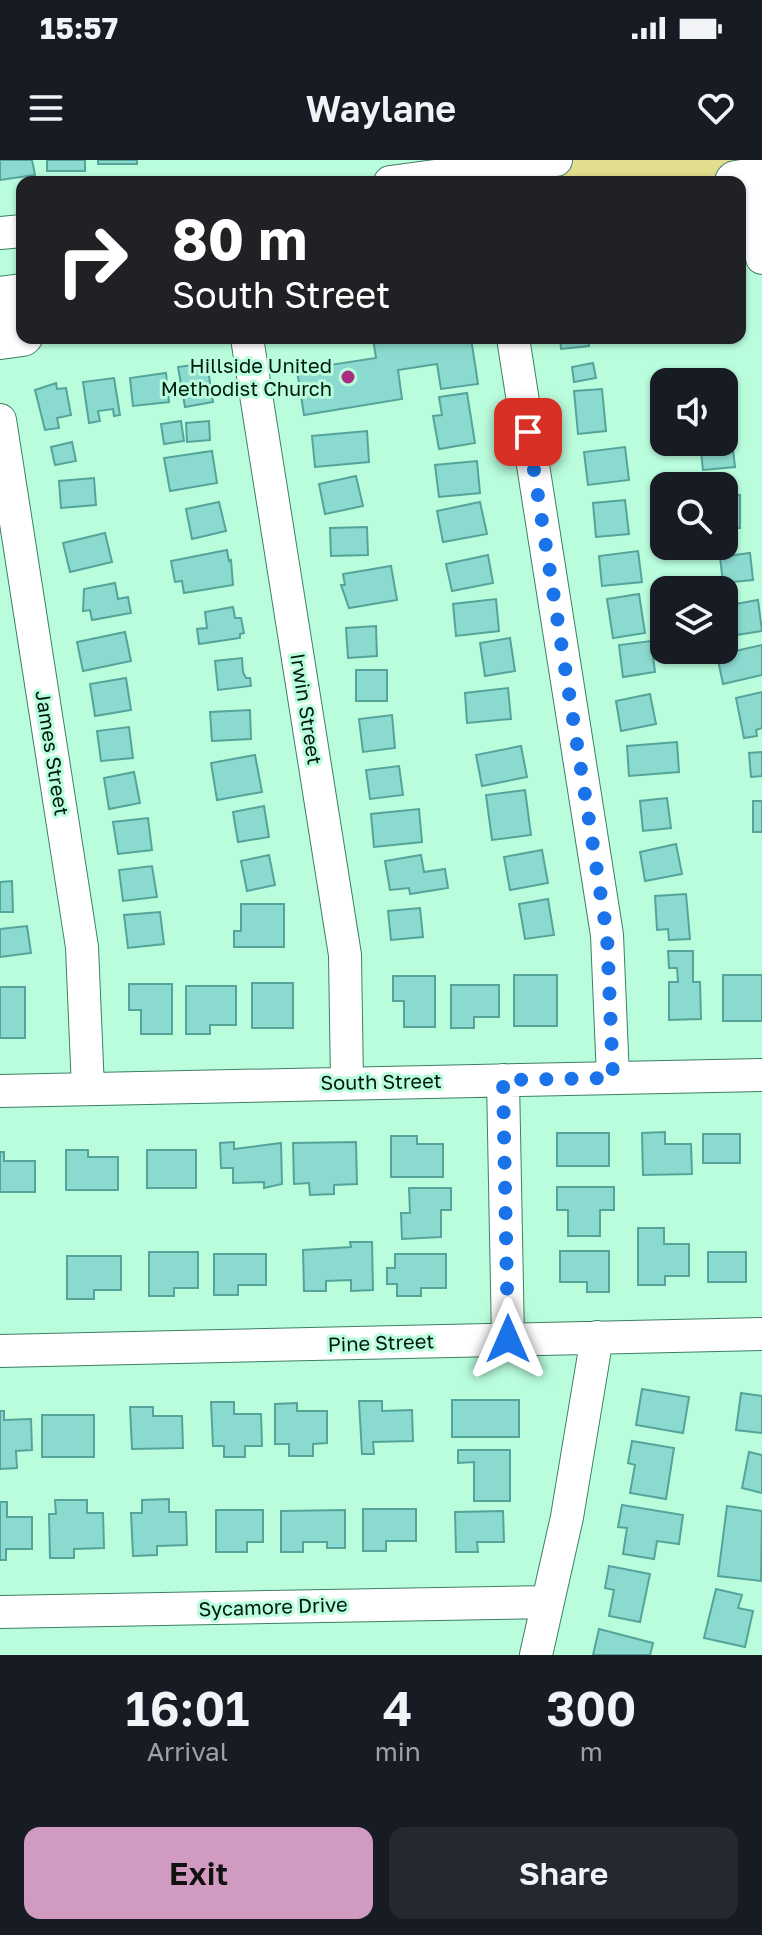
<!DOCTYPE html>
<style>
body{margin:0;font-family:"Golos Text",sans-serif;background:#242831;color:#f1f3f6;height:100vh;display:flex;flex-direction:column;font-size:30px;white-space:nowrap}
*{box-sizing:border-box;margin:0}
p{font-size:26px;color:#9ea1a6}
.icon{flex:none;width:44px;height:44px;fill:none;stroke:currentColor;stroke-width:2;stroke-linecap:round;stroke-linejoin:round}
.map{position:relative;height:1495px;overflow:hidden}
.details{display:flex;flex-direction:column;background:#171b24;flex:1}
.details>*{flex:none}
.top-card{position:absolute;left:16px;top:16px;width:730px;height:168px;border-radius:16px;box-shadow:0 2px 6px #0004;background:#202124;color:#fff;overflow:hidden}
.buttons{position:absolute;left:650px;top:208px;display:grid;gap:16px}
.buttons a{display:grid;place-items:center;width:88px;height:88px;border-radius:16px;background:#171b24;box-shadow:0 2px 6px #0004;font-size:40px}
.pin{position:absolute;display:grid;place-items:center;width:68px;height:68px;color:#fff;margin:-34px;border-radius:16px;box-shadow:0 4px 12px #0006}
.me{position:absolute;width:88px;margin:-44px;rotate:0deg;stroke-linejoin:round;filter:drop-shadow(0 0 6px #0008)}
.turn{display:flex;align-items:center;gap:28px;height:168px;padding:0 24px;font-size:36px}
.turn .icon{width:104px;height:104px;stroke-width:2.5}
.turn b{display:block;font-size:56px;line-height:68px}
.eta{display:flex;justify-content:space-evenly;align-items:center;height:136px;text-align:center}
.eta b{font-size:48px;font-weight:600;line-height:56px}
.button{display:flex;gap:16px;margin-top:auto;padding:16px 24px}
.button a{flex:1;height:92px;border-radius:16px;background:#d19bc1;color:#111;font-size:32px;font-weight:600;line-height:92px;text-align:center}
.button a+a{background:#242831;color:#f1f3f6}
.status{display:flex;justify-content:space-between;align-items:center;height:56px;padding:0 40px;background:#171b24;direction:ltr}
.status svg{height:22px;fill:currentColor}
header{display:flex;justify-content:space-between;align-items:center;height:104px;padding:0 24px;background:#171b24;font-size:36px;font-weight:600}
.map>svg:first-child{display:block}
.green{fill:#e3dd8f}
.building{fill:#8bdacf;stroke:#55a49a;stroke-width:2}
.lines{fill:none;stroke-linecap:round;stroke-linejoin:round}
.minor-casing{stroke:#3e7f64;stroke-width:34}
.major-casing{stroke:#3e7f64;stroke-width:44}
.minor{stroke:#fff;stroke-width:32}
.major{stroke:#fff;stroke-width:42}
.route{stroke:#1a73e8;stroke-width:14;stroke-dasharray:0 25.2}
.poi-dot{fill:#aa2f81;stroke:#b9fddd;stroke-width:3}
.labels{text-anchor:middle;stroke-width:6;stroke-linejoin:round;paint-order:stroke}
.poi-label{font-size:20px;fill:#001a0f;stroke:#b9fddd;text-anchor:end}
.street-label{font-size:20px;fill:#001a0f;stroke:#b9fddd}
</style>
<div class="status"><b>15:57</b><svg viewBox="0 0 49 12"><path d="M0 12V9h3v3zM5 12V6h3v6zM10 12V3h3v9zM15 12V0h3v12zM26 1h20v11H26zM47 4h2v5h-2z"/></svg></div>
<header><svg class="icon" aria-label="menu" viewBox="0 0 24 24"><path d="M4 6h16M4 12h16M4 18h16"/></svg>Waylane<svg class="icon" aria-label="heart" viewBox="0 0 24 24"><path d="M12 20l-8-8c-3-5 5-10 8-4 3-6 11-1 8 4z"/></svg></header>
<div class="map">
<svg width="762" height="1495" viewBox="0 0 762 1495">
<rect width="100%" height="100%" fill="#b9fddd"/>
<path class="green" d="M 556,0 L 762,0 L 736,22 L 390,22 Z"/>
<path class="building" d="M 0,0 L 32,0 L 35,15 L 0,20 Z
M 47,0 L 85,0 L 85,11 L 47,11 Z
M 98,0 L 137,0 L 137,4 L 98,4 Z
M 373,178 L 471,178 L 478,224 L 441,229 L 437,204 L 398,210 L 402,239 L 304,255 L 297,210 L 376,198 Z
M 560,178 L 588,178 L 589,186 L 561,189 Z
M 207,203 L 213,242 L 185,247 L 178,207 Z
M 593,203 L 596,218 L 574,222 L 572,207 Z
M 166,213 L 169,242 L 133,246 L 130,218 Z
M 114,218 L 120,255 L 114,256 L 113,249 L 98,251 L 100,261 L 89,263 L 83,222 Z
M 56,223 L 57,229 L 66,228 L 71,255 L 57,258 L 59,268 L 45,270 L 35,230 Z
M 602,229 L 606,271 L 578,274 L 574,231 Z
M 467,233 L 475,283 L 439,289 L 433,256 L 442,255 L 439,237 Z
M 181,261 L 184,281 L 164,284 L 161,264 Z
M 209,261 L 210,280 L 187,282 L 186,263 Z
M 367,271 L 369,302 L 315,307 L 312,276 Z
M 732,280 L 735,307 L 703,310 L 700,283 Z
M 72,282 L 76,301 L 55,305 L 51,287 Z
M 625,287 L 629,320 L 588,325 L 584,292 Z
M 212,291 L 217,323 L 170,331 L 164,298 Z
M 477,301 L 480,333 L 439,337 L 435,305 Z
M 356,316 L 363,346 L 325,354 L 319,324 Z
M 94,318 L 96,345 L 61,348 L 59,321 Z
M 724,335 L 740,335 L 740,368 L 724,368 Z
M 625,340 L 629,374 L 596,377 L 593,343 Z
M 219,342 L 226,371 L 192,379 L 186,349 Z
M 480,342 L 487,374 L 443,382 L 437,351 Z
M 367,367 L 368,395 L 331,396 L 330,368 Z
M 105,373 L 112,402 L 70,412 L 63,383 Z
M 227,390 L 229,401 L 231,400 L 233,425 L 184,433 L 182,421 L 175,422 L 171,401 Z
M 638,391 L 642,422 L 602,426 L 599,396 Z
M 750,393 L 753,420 L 723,423 L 720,397 Z
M 488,395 L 493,423 L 452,431 L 446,404 Z
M 391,406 L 397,440 L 349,448 L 341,425 L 345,425 L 343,414 Z
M 115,423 L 118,439 L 128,437 L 131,453 L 92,460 L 90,450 L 83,451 L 84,429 Z
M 639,434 L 645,473 L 613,478 L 607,439 Z
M 496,439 L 499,471 L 456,476 L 453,444 Z
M 758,440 L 762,471 L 724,477 L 724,446 Z
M 233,447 L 235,458 L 241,458 L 244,473 L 240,474 L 240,478 L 199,484 L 197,469 L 207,468 L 205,452 Z
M 376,466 L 377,496 L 348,498 L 346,468 Z
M 125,472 L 131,501 L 83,511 L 77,482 Z
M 510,478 L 515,511 L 485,516 L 480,483 Z
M 651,481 L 655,512 L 623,517 L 619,485 Z
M 762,485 L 762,515 L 723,524 L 717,495 Z
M 242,498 L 243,512 L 246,518 L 250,518 L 251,526 L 218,530 L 215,501 Z
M 356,510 L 387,510 L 387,541 L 356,541 Z
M 126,518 L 131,550 L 95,556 L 90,524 Z
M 508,528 L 511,559 L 467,563 L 465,533 Z
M 762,532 L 762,568 L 756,570 L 757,576 L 744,578 L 736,538 Z
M 650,534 L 656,564 L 621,571 L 616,541 Z
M 250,550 L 251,579 L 212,581 L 210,552 Z
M 392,555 L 395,588 L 363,592 L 359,559 Z
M 129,567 L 133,598 L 101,601 L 97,571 Z
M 677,582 L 679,612 L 629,616 L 627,586 Z
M 521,586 L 527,617 L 482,626 L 476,595 Z
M 762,592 L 762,616 L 751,617 L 749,593 Z
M 255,595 L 262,632 L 217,640 L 211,603 Z
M 399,606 L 403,635 L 370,639 L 366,610 Z
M 134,612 L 140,643 L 109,649 L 104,618 Z
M 525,630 L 531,675 L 492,680 L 486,635 Z
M 667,638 L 671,668 L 643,671 L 640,641 Z
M 753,641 L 762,641 L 762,672 L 753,672 Z
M 264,646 L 269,677 L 238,682 L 233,652 Z
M 419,649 L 422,682 L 374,687 L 371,654 Z
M 148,658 L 152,690 L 118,694 L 113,662 Z
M 676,684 L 682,714 L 645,721 L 640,692 Z
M 542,690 L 548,723 L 510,730 L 504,697 Z
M 269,695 L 275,725 L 247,731 L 241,701 Z
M 421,695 L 424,712 L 445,709 L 448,728 L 410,734 L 409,728 L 390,730 L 385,701 Z
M 152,706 L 157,737 L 123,741 L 119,710 Z
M 12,721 L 13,752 L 0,752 L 0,722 Z
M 686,734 L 690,779 L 669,780 L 668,769 L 657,770 L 655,736 Z
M 548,739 L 554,775 L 525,779 L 519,744 Z
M 241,744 L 284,744 L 284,787 L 234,787 L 234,771 L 241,771 Z
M 420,748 L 423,777 L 391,780 L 388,751 Z
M 160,752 L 164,784 L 128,788 L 124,755 Z
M 27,766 L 31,793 L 0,797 L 0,769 Z
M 668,791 L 693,791 L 693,822 L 700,822 L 701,859 L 669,860 L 669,822 L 678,822 L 677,808 L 669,808 Z
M 514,815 L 557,815 L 557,866 L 514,866 Z
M 723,815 L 762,815 L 762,861 L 723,861 Z
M 393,816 L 435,816 L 435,867 L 404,867 L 404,841 L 393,841 Z
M 252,823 L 293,823 L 293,868 L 252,868 Z
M 129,824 L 172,824 L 172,874 L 141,874 L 141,850 L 129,850 Z
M 451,825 L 499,825 L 499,857 L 474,857 L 474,868 L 451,868 Z
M 186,826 L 236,826 L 236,865 L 210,865 L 210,874 L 186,874 Z
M 0,827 L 25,827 L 25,878 L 0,878 Z
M 665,972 L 665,984 L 691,984 L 692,1014 L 643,1015 L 642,973 Z
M 557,973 L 609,973 L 609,1006 L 557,1006 Z
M 703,974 L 740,974 L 740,1003 L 703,1003 Z
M 391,976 L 417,976 L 417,984 L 443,984 L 443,1017 L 391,1017 Z
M 234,982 L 234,989 L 281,983 L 282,1024 L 264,1028 L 264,1022 L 233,1023 L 233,1008 L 221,1008 L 220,983 Z
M 356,982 L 357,1024 L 334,1025 L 334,1034 L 310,1035 L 309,1023 L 294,1024 L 293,983 Z
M 66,990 L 88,990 L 88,997 L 118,997 L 118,1030 L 66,1030 Z
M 147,990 L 196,990 L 196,1028 L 147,1028 Z
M 0,992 L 4,992 L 4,1001 L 35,1001 L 35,1032 L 0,1032 Z
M 557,1027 L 614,1027 L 614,1050 L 600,1050 L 600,1076 L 568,1076 L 568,1050 L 557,1050 Z
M 409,1028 L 451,1028 L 451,1050 L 441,1050 L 441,1077 L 402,1079 L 401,1053 L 410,1053 Z
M 638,1068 L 664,1068 L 664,1084 L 689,1084 L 689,1116 L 665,1116 L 665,1125 L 638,1125 Z
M 350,1082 L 372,1082 L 373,1130 L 351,1131 L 351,1120 L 326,1121 L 326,1131 L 304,1131 L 303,1090 L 351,1087 Z
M 560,1091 L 609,1091 L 609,1132 L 587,1132 L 587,1122 L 560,1122 Z
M 149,1092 L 198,1092 L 198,1128 L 174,1128 L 174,1136 L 149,1136 Z
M 708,1092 L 746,1092 L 746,1122 L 708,1122 Z
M 214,1094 L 266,1094 L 266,1125 L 238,1125 L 238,1135 L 214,1135 Z
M 395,1094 L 446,1094 L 446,1128 L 421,1128 L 421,1136 L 397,1136 L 397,1124 L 387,1124 L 387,1108 L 395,1108 Z
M 67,1096 L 121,1096 L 121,1130 L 94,1130 L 94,1139 L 67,1139 Z
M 642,1229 L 689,1237 L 683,1273 L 636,1265 Z
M 741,1233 L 762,1236 L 762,1273 L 736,1270 Z
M 452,1240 L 519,1240 L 519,1277 L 452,1277 Z
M 359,1241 L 382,1241 L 382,1251 L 412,1250 L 413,1281 L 373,1282 L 374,1294 L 362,1294 Z
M 211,1242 L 234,1242 L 234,1254 L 261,1254 L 262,1286 L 245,1286 L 245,1297 L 224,1297 L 224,1286 L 213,1286 Z
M 297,1243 L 297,1251 L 327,1251 L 327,1283 L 313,1284 L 313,1296 L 289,1296 L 289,1284 L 275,1284 L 275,1244 Z
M 130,1247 L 153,1247 L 153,1256 L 182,1256 L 183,1288 L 132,1289 Z
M 0,1251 L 4,1251 L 4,1260 L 31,1259 L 32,1290 L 16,1291 L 17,1308 L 0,1309 Z
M 42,1255 L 94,1255 L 94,1297 L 42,1297 Z
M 632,1281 L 674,1288 L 666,1339 L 630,1333 L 635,1305 L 628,1303 Z
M 458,1290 L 510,1290 L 510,1341 L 474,1341 L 474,1302 L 458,1303 Z
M 749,1292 L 762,1295 L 762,1333 L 742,1328 Z
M 169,1339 L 169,1352 L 186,1352 L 187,1385 L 157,1386 L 157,1395 L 133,1396 L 131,1353 L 142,1353 L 142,1340 Z
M 55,1340 L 87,1340 L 87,1353 L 103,1353 L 104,1388 L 74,1389 L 74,1398 L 50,1398 L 49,1354 L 56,1354 Z
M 0,1342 L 7,1342 L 7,1357 L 32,1357 L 32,1389 L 6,1389 L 6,1400 L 0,1400 Z
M 622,1345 L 683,1355 L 679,1384 L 657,1381 L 654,1399 L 623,1394 L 627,1368 L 618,1367 Z
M 727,1346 L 762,1351 L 761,1421 L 718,1416 Z
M 363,1349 L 416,1349 L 416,1381 L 386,1381 L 386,1391 L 363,1391 Z
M 216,1350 L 263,1350 L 263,1382 L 247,1382 L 247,1392 L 216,1392 Z
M 345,1350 L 345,1388 L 327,1388 L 327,1382 L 303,1382 L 303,1392 L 281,1392 L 281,1351 Z
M 503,1351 L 504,1382 L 477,1382 L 478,1392 L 456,1392 L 455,1352 Z
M 609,1406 L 650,1414 L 640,1462 L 609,1456 L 614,1430 L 605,1428 Z
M 716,1429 L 742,1435 L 738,1448 L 753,1451 L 745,1487 L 704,1478 Z
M 599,1469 L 653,1483 L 650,1495 L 593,1495 Z"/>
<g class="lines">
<g class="minor-casing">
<path id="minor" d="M 390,22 L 556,0
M 752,38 L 762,98
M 0,73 L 22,71
M 247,178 L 345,795 L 347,922
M 513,178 L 607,775 L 613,918
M 0,260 L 82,787 L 88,929
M 503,920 L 508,1179
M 0,931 L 762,915
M 0,1191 L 762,1174
M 0,1452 L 547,1442
M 536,1495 L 567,1357 L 597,1177"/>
</g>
<g class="major-casing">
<path id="major" d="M 736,22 L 762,18
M 740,62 L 762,58
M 0,138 L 22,135
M 0,178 L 22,175"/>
</g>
<use href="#minor" class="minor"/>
<use href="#major" class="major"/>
</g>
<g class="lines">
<path class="route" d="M 508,1179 L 503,920 L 613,918 L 607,775 L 528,272"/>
</g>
<circle class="poi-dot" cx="348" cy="217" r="8"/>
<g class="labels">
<g class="poi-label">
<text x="332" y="213">Hillside United<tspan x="332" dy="23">Methodist Church</tspan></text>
</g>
<g class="street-label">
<text transform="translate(306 549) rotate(81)" y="7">Irwin Street</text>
<text transform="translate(52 593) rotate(81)" y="7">James Street</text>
<text transform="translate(381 922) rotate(-1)" y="7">South Street</text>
<text transform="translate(381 1183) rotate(-2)" y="7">Pine Street</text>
<text transform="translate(273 1447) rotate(-2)" y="7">Sycamore Drive</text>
</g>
</g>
</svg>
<div class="buttons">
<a><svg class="icon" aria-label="sound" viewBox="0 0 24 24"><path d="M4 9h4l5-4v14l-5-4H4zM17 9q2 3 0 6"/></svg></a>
<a><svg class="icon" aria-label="search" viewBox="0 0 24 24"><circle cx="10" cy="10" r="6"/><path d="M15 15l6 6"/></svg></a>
<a><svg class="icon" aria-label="layers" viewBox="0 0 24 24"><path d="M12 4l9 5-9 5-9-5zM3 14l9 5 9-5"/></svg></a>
</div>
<div class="pin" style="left:528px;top:272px;background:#d93025"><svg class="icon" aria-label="arrive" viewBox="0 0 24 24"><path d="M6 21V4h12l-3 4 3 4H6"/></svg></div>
<svg class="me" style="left:508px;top:1179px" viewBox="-20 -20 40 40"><path d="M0-17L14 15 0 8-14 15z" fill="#1a73e8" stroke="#fff" stroke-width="4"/></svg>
<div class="top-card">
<div class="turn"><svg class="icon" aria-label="right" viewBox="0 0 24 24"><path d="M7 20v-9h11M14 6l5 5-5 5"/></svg><div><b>80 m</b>South Street</div></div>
</div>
</div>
<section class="details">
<div class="eta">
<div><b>16:01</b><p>Arrival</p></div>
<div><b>4</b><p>min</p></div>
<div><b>300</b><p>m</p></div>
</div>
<div class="button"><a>Exit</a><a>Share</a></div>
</section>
